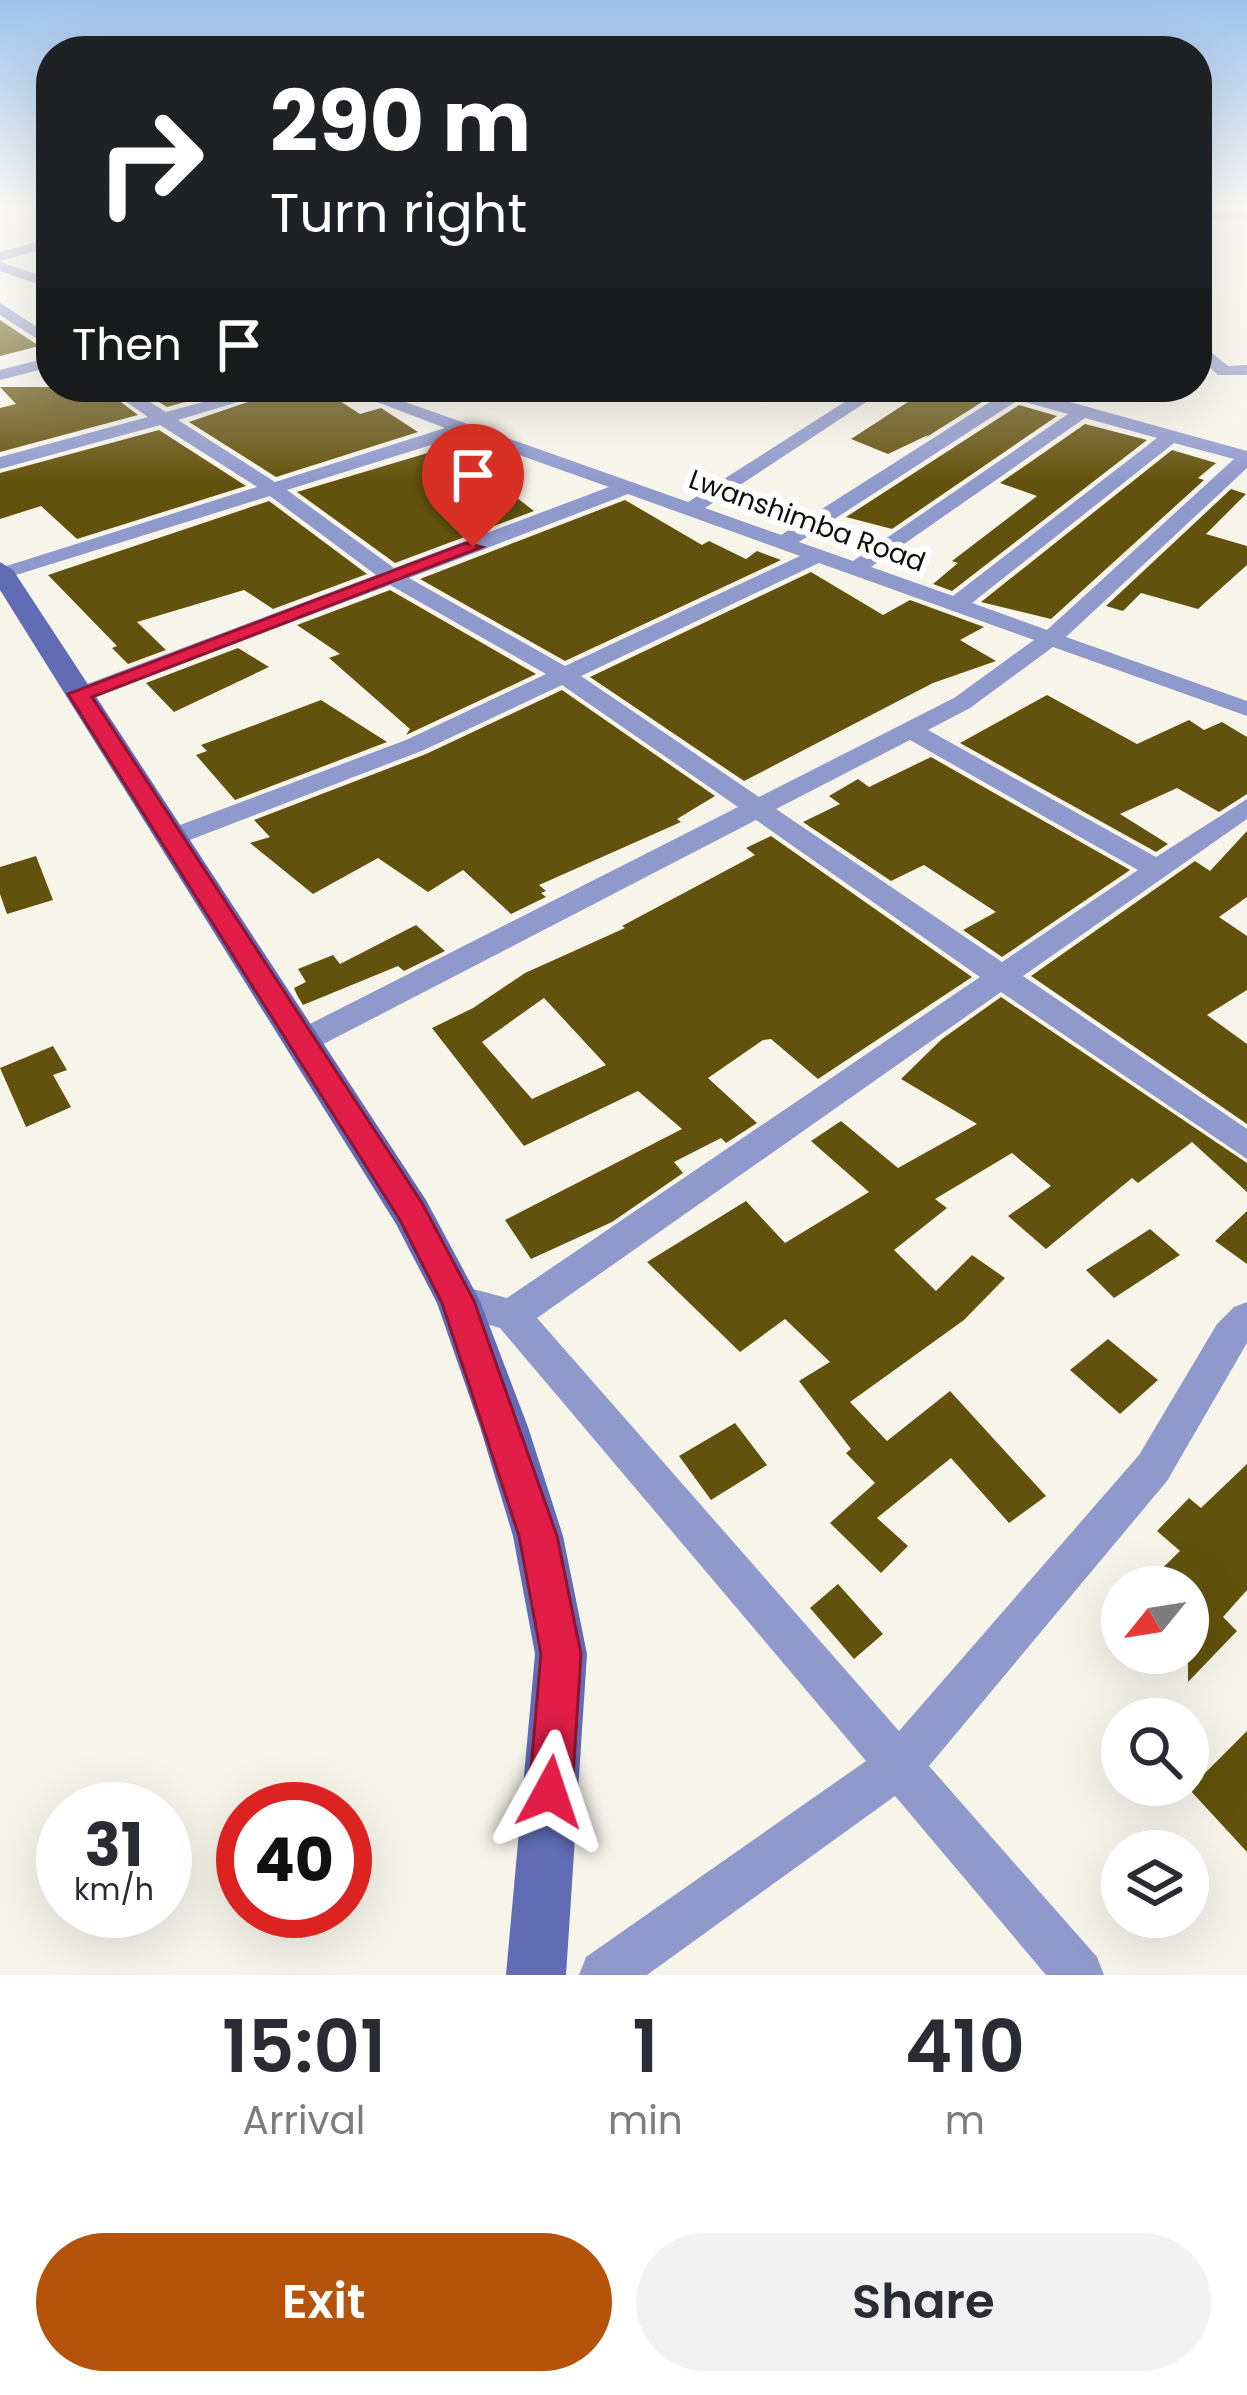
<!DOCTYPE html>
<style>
body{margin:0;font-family:Poppins,sans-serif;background:#f2f2f3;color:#2b2b33;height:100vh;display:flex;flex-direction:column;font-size:45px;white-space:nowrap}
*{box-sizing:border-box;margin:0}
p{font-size:39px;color:#7c7c81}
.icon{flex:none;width:66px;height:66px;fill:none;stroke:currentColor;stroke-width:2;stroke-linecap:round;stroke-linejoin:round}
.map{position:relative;height:1975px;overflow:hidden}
.panel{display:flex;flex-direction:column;background:#fff;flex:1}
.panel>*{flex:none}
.banner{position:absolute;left:36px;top:36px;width:1176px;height:366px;border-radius:48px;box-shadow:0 12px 48px #0002;background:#202124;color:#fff;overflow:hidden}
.needle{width:78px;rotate:240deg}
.buttons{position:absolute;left:1101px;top:1566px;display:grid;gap:24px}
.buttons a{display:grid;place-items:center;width:108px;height:108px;border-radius:50%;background:#fff;box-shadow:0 12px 48px #0002;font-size:60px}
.speed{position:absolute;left:36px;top:1782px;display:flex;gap:24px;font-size:60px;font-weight:700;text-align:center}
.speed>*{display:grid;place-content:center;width:156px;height:156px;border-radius:50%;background:#fff;box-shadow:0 12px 48px #0002;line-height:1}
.speed small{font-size:30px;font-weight:400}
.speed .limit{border:18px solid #d22;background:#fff;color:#111}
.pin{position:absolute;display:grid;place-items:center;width:102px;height:102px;color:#fff;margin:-123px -51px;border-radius:50% 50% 50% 0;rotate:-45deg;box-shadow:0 0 12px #0007}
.pin .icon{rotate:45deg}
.me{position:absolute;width:132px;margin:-66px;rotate:5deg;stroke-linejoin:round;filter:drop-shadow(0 0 9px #0008)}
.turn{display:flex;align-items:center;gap:42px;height:252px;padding:0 36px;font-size:54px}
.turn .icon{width:156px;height:156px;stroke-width:2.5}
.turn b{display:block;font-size:84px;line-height:102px}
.then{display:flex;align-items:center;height:114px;padding:0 36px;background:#0003;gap:24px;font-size:45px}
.eta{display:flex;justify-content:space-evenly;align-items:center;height:204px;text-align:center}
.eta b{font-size:72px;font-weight:600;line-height:84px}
.action{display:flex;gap:24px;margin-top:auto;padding:24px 36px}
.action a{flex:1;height:138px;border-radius:72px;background:#b45309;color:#fff;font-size:48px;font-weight:600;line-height:138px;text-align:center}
.action a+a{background:#f2f2f3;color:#2b2b33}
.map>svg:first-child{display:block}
.building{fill:#63520d;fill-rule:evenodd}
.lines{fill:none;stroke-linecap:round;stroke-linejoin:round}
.street{fill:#9099cc;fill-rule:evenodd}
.secondary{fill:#626cb5;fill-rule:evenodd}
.route{fill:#e11d48;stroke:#92132f;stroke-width:3}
.labels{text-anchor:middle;stroke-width:12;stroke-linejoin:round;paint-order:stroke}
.far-street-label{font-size:27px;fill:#0e0d0a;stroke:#fff}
</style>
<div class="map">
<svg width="1247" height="1975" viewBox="0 0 1247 1975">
<rect width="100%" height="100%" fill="#f7f4ea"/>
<path class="building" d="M 0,320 L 39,346 L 0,356 Z
M 0,387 L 101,387 L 138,415 L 0,452 L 0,408 L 16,404 Z
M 134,387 L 242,387 L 167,407 Z
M 292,387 L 318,387 L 360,414 L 381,408 L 418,432 L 276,477 L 189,422 Z
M 931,387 L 987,387 L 990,397 L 925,438 L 928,435 L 888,454 L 851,439 Z
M 1019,405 L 1057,416 L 892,529 L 846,517 Z
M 1085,424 L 1147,440 L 952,591 L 933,584 L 958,563 L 952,561 L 1037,496 L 1000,483 Z
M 159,430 L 246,486 L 77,539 L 41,506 L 0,519 L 0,473 Z
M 461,443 L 495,464 L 486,467 L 493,471 L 486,474 L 534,511 L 395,563 L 297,492 Z
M 1172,450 L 1216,463 L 1198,478 L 1204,480 L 1051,619 L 981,602 Z
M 1231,489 L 1246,494 L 1206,534 L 1247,546 L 1247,565 L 1198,609 L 1141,593 L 1123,611 L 1106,606 Z
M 625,500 L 702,545 L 709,541 L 746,559 L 757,551 L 781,560 L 565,661 L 420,579 Z
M 269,501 L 367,574 L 273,609 L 244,590 L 137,622 L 166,650 L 128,664 L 112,648 L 117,646 L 48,575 Z
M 811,572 L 883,615 L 910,600 L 984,627 L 960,640 L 996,661 L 933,683 L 744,781 L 590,677 Z
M 390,590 L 536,674 L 406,735 L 410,729 L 329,658 L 340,654 L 297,625 Z
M 238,648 L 269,667 L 174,712 L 146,683 Z
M 562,690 L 715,796 L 677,819 L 681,822 L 539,885 L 546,891 L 541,893 L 546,897 L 511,914 L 463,870 L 428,892 L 378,858 L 313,894 L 250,843 L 270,837 L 254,820 L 426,754 Z
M 1047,695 L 1137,744 L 1189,720 L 1204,730 L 1222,722 L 1247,737 L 1247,794 L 1219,812 L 1177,788 L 1120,814 L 1168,844 L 1156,852 L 960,743 Z
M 321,700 L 387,742 L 235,800 L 196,755 L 207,751 L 201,745 Z
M 931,757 L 1130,870 L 1002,957 L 963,930 L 996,912 L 924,865 L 891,881 L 803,822 L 840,804 L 829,796 L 858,779 L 869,787 Z
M 1247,831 L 1247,897 L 1219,917 L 1247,936 L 1247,990 L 1207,1015 L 1247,1044 L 1247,1124 L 1031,976 L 1195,861 L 1210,871 Z
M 771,836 L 972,977 L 818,1079 L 771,1039 L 763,1040 L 708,1078 L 757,1123 L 726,1143 L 721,1138 L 674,1162 L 683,1173 L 612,1222 L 531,1259 L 505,1220 L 682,1129 L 638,1091 L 524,1146 L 432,1028 L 473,1008 L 525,973 L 625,928 L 622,926 L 755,855 L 746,848 ZM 544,998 L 606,1065 L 532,1099 L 482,1042 Z
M 36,856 L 53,900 L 7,914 L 0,894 L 0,867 Z
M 416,925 L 445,951 L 404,971 L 398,966 L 303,1005 L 297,995 L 294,988 L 306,982 L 298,969 L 333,955 L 340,964 Z
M 1001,997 L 1247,1163 L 1247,1192 L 1192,1142 L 1138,1183 L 1132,1178 L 1046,1249 L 1008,1216 L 1051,1186 L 1012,1153 L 935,1199 L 947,1208 L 894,1250 L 936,1291 L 972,1255 L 1005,1278 L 964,1320 L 850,1402 L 887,1441 L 950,1391 L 1046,1496 L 1009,1523 L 951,1458 L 877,1518 L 908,1546 L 881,1573 L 830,1523 L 875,1483 L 846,1453 L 851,1449 L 799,1381 L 830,1362 L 785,1319 L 740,1352 L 647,1262 L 746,1201 L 785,1243 L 869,1192 L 811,1141 L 841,1121 L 898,1168 L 977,1124 L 901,1079 L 942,1039 Z
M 53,1046 L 67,1070 L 53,1075 L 71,1107 L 26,1127 L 0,1068 Z
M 1247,1211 L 1247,1264 L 1215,1241 Z
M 1150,1229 L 1180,1255 L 1114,1298 L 1086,1270 Z
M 1108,1339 L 1158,1380 L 1120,1414 L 1070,1370 Z
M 735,1423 L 767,1465 L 711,1500 L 679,1456 Z
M 1247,1464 L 1247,1590 L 1223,1617 L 1237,1631 L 1188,1682 L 1188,1587 L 1143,1587 L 1180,1551 L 1157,1531 L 1189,1498 L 1201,1508 Z
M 838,1584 L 883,1634 L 854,1659 L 810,1608 Z
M 1247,1731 L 1247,1852 L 1189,1789 Z"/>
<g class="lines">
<path class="street" d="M 1247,211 L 1247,219 L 1197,221 L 1197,213 Z
M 51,238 L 51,247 L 0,261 L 0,252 Z
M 0,262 L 51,279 L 51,289 L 0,271 Z
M 0,303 L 51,336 L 51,348 L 0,315 Z
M 1197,341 L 1228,366 L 1247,365 L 1247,375 L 1218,375 L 1197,355 Z
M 51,357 L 51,367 L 0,380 L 0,370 Z
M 105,387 L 126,387 L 166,412 L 259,387 L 288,387 L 178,420 L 275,482 L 445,428 L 338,387 L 363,387 L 688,502 L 868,387 L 889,387 L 705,508 L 781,535 L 1001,395 L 992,393 L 991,387 L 1023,389 L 1247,451 L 1247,468 L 1066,637 L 1247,701 L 1247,716 L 1053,647 L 970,708 L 928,730 L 1156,857 L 1247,799 L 1247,819 L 1023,976 L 1247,1129 L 1247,1159 L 1001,992 L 537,1318 L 899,1731 L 1139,1455 L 1217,1324 L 1234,1307 L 1247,1302 L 1247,1343 L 1167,1481 L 929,1766 L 1097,1957 L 1104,1975 L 1046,1975 L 895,1796 L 647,1975 L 579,1975 L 586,1957 L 866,1761 L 500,1328 L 445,1312 L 440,1301 L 445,1290 L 458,1285 L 507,1298 L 980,977 L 756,820 L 312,1050 L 290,1050 L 285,1042 L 290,1034 L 738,807 L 562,685 L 424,750 L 182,843 L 164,843 L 160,837 L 164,831 L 406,740 L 546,674 L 390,585 L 87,700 L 71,700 L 71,690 L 376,575 L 270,496 L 0,580 L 0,568 L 257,487 L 160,425 L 0,469 L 0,457 L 148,417 ZM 1018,400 L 1068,414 L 853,561 L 799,542 ZM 1085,418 L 1157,438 L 953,596 L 871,567 ZM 463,435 L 609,487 L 394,568 L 287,490 ZM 1174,443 L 1234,459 L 1047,630 L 972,603 ZM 628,494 L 800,556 L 565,666 L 409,578 ZM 819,563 L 1034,640 L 954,698 L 759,797 L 581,676 ZM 910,740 L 1138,870 L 1002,962 L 776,809 Z"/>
<path class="secondary" d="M 0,562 L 13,570 L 426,1200 L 480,1301 L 528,1427 L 563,1536 L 587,1654 L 566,1975 L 506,1975 L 535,1654 L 513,1536 L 480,1427 L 437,1303 L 396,1224 L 0,590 Z"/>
</g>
<linearGradient id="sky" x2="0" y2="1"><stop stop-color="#9ec2ed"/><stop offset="0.43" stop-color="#fbfaf6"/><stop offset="1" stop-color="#fbfaf6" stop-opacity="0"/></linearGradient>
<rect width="1247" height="482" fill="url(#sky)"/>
<path class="route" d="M 466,543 L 482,547 L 92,697 L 422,1203 L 474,1301 L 557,1536 L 581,1654 L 572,1792 L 565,1807 L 550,1813 L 535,1807 L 529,1792 L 541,1654 L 519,1536 L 442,1303 L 400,1220 L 68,694 Z"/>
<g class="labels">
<g class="far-street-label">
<text transform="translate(807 521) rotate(20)" y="9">Lwanshimba Road</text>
</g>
</g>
</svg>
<div class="buttons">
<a><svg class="needle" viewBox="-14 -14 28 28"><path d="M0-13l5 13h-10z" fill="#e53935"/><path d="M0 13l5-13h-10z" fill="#7c7c81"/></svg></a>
<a><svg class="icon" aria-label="search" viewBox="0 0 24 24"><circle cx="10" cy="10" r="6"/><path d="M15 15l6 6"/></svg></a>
<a><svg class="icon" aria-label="layers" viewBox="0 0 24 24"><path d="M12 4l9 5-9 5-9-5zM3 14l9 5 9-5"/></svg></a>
</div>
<div class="speed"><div>31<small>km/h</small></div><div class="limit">40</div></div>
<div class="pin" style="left:473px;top:547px;background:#d93025"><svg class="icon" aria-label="arrive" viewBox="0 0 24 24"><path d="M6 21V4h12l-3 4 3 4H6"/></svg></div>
<svg class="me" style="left:550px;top:1792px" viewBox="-20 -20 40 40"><path d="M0-17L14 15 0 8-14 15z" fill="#e11d48" stroke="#fff" stroke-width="4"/></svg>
<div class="banner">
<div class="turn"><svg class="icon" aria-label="right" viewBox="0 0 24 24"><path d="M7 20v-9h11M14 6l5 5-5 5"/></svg><div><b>290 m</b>Turn right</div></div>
<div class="then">Then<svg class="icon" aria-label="arrive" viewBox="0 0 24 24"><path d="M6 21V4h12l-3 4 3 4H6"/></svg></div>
</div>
</div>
<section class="panel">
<div class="eta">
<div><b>15:01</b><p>Arrival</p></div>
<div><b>1</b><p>min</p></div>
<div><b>410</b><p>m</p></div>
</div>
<div class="action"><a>Exit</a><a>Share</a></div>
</section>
